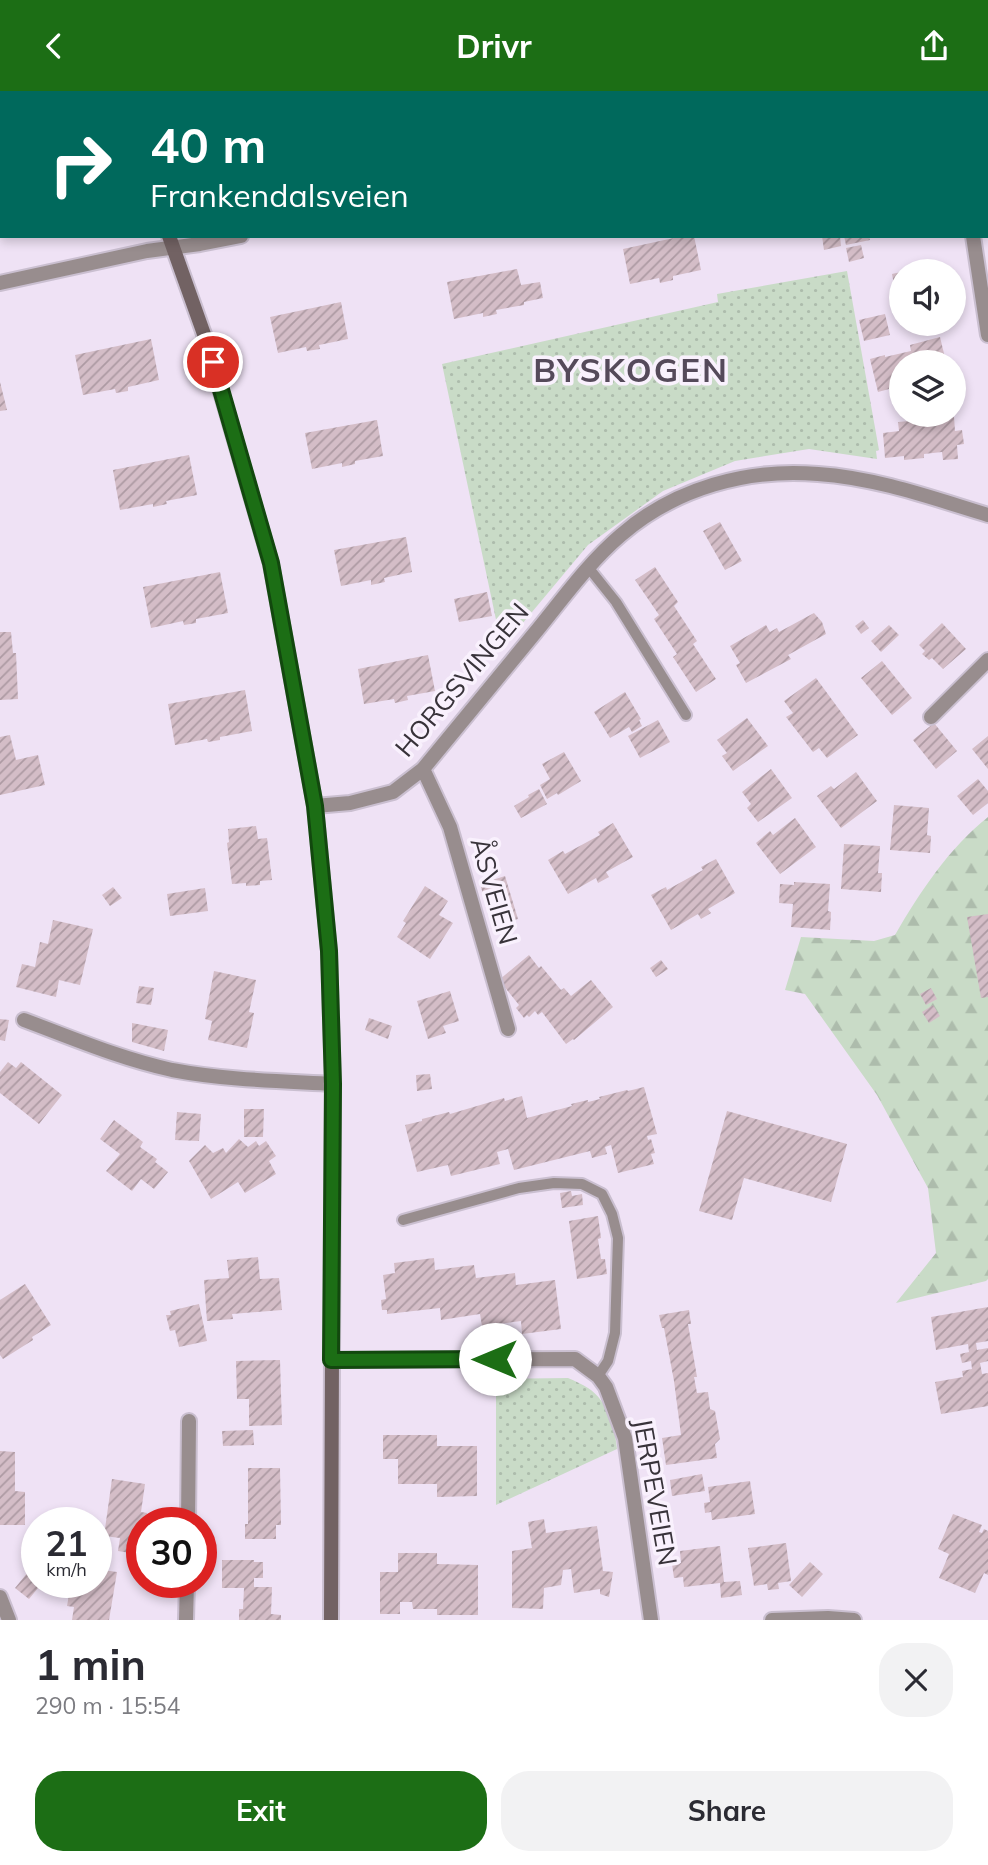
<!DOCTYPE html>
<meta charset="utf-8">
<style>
body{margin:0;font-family:Mulish,sans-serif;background:#f2f2f3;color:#2b2b33;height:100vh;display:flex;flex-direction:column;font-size:26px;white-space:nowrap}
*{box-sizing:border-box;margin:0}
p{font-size:23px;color:#7c7c81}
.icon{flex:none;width:38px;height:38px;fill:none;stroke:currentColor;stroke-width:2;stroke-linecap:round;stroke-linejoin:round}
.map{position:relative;height:1529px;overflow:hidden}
.details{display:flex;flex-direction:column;background:#fff;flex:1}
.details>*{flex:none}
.banner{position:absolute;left:0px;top:0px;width:989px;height:147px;box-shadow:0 4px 10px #0003;background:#00695c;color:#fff;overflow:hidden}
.buttons{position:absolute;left:889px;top:168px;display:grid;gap:14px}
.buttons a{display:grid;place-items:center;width:77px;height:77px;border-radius:50%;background:#fff;box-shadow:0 4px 10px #0003;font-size:35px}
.speed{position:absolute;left:21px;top:1416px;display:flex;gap:14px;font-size:35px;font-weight:700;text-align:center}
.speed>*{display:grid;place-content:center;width:91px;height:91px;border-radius:50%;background:#fff;box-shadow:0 4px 10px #0003;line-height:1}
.speed small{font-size:18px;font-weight:400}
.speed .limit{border:10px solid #d22;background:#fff;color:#111}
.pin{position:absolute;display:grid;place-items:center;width:60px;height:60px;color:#fff;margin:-30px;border:4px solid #fff;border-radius:50%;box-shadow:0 2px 7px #0007}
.me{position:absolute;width:77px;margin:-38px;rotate:270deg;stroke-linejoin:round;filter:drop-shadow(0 0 5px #0008)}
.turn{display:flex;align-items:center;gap:24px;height:147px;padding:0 35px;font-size:32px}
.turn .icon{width:91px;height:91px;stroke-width:2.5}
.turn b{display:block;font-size:49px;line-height:60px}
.round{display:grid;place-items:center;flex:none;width:74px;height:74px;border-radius:28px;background:#f2f2f3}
.head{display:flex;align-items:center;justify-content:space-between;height:119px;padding:0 35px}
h1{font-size:42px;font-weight:700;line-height:52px}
.button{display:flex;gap:14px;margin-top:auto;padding:14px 35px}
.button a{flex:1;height:80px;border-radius:28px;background:#1c6e15;color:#fff;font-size:28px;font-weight:700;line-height:80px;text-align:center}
.button a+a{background:#f2f2f3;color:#2b2b33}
header{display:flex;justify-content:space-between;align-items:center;height:91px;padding:0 35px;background:#1c6e15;color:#fff;font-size:32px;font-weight:700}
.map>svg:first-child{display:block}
.forest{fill:url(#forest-firs)}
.park{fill:url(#park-dots)}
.building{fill:url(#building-hatch)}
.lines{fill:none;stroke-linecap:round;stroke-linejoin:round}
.service-casing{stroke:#cabfd0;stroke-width:14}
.minor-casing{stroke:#cabfd0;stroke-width:18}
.secondary-casing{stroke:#cabfd0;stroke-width:18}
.service{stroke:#988d8e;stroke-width:10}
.minor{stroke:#988d8e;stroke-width:14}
.secondary{stroke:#726263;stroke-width:14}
.route-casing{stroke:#12480e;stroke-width:18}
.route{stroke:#1c6e15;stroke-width:12}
.labels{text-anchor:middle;stroke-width:7;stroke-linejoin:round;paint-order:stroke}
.street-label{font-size:26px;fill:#38333a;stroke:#f9f1fd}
.district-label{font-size:33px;font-weight:bold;letter-spacing:2px;fill:#554a5a;stroke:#f9f1fd}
</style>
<header><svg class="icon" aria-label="back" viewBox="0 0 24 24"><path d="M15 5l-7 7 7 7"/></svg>Drivr<svg class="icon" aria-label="share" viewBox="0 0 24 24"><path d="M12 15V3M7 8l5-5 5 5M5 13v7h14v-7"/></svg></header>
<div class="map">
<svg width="988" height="1529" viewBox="0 0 988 1529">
<defs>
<pattern id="forest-firs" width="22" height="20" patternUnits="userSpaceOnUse" patternTransform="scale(1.75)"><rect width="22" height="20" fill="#c9dbc7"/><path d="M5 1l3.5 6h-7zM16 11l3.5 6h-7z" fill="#adbcac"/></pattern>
<pattern id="park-dots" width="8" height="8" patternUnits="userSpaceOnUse" patternTransform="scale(1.75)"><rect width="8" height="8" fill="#c9dbc7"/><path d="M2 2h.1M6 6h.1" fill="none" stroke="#adbcac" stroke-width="1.8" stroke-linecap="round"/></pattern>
<pattern id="building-hatch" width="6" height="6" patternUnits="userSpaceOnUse" patternTransform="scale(1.75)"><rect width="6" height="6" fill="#d4bdc7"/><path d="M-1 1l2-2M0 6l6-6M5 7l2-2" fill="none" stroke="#ad9aa3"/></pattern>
</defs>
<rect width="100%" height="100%" fill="#efe2f5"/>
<path class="forest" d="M 988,726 L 988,1188 L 986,1190 L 896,1212 L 936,1162 L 928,1097 L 877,1004 L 805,903 L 785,899 L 801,846 L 874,850 L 895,844 C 920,801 949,757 988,726 Z"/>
<path class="park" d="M 847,180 L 879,359 L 876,360 L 877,368 L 809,358 L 735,370 L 663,400 L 588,454 L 502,557 L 442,273 L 718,211 L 717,203 Z
M 568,1287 C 575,1290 582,1293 588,1297 C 608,1310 615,1336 617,1358 L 496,1414 L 496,1288 Z"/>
<path class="building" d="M 683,145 L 694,145 L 701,179 L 673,185 L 673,189 L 660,192 L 659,187 L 630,193 L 623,158 Z
M 822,145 L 840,145 L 841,155 L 824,159 Z
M 844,145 L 869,145 L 870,149 L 846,154 Z
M 861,154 L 864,167 L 849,171 L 846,157 Z
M 931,174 L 932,180 L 908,180 L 908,179 Z
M 517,178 L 521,194 L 540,191 L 543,207 L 524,211 L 524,214 L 496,219 L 497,223 L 483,226 L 483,222 L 454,228 L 447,191 Z
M 901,181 L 901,214 L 898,215 L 892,183 Z
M 341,211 L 348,248 L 319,254 L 320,258 L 307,260 L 306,256 L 278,262 L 270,226 Z
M 885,223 L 890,244 L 864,250 L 859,229 Z
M 940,246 L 946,271 L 901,271 L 901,301 L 891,303 L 889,298 L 878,301 L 870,268 L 885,264 L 885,266 L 911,260 L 910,254 Z
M 151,248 L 159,289 L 128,296 L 128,300 L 116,302 L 115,298 L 83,304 L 75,264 Z
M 0,291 L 7,319 L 0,320 Z
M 954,326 L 955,340 L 962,339 L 964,353 L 957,354 L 958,368 L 943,369 L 942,361 L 924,363 L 924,367 L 904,369 L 904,365 L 885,367 L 883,342 L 899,340 L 898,331 Z
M 377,329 L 383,365 L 355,370 L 355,373 L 342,376 L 342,372 L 312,378 L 305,342 Z
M 189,364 L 197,404 L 166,410 L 167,413 L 153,416 L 153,413 L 120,419 L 113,379 Z
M 720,431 L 742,470 L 725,479 L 703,440 Z
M 406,446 L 412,481 L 384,487 L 385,491 L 371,494 L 371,489 L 341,495 L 334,459 Z
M 655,476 L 678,511 L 674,515 L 697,550 L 693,553 L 716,588 L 696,601 L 673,566 L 677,563 L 654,528 L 659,524 L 635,489 Z
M 220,481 L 228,522 L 196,528 L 196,532 L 184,534 L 183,530 L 151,537 L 143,496 Z
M 487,501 L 492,525 L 459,531 L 454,508 Z
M 814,522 L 822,531 L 826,543 L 788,564 L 791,568 L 746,592 L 736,574 L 740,572 L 730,555 L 766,534 L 770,541 L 777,537 L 779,541 Z
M 863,529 L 869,537 L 861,543 L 855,535 Z
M 942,532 L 966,558 L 943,578 L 932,567 L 929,569 L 922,563 L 925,560 L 919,554 Z
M 889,534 L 899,544 L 881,561 L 871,550 Z
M 0,541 L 11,541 L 13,562 L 16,562 L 18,608 L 0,609 Z
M 428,564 L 435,600 L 407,605 L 408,609 L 395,612 L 394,608 L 364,613 L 358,578 Z
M 882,570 L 912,607 L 892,624 L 861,587 Z
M 816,587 L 858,644 L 827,667 L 819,657 L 813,661 L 786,626 L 793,622 L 784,610 Z
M 245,599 L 252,640 L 220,646 L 220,649 L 208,651 L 207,648 L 175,654 L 168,613 Z
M 625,601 L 641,628 L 639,629 L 642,635 L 632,641 L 629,636 L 610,647 L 594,621 Z
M 747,627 L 768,655 L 733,680 L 722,665 L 727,662 L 717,649 Z
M 658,629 L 670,651 L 640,667 L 628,645 Z
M 934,632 L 957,660 L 936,678 L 913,649 Z
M 10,644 L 16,669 L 38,664 L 45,694 L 0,704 L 0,646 Z
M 988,645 L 988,678 L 972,658 Z
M 564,661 L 581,690 L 558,704 L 557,702 L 547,708 L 540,694 L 550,688 L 542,673 Z
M 771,678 L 792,707 L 758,731 L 747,717 L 751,713 L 742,701 Z
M 856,681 L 877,710 L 841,737 L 817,705 L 831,695 L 834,698 Z
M 978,688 L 988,700 L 988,712 L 973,724 L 957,705 Z
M 539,698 L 547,713 L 521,727 L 514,715 L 529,706 L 528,704 Z
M 894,714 L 929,717 L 927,744 L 931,745 L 930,762 L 890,759 Z
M 795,727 L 816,756 L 780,783 L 756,752 L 770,740 L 773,744 Z
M 613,732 L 633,766 L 606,781 L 609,786 L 598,792 L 596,787 L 568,803 L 548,769 L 563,760 L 565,763 L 600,744 L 598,741 Z
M 256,735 L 258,748 L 267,747 L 272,789 L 260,790 L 260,794 L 246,795 L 246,792 L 232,793 L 227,752 L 229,751 L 228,738 Z
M 844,753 L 880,755 L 878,782 L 882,782 L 881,801 L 841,798 Z
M 716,768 L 735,802 L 708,818 L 711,822 L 701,828 L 698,823 L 671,839 L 651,804 L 666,796 L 667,799 L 703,779 L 701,776 Z
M 505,785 L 518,828 L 493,836 L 480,793 Z
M 794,791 L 830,793 L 828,820 L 831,821 L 830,839 L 791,836 L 793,813 L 779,812 L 780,793 L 794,794 Z
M 425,795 L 448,810 L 439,824 L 453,832 L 430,868 L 397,846 L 406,832 L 403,830 Z
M 113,796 L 122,807 L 110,815 L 102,804 Z
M 205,797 L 208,820 L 170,825 L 167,803 Z
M 988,823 L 988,906 L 981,907 L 967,826 Z
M 53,829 L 93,838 L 80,894 L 59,889 L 56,906 L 16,896 L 22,873 L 35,876 L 40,851 L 48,853 Z
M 529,864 L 539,877 L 541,875 L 561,899 L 564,897 L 571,905 L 591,889 L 613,916 L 574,949 L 573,948 L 566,953 L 542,921 L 538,924 L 535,920 L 529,926 L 527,924 L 524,927 L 516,917 L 519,914 L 499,889 Z
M 661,869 L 668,878 L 656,886 L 650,877 Z
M 214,880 L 256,889 L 249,921 L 254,922 L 247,957 L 208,949 L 212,930 L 205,928 Z
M 139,895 L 154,897 L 151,914 L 136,912 Z
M 931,897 L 937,908 L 926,914 L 920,903 Z
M 450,900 L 459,930 L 443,935 L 446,942 L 428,948 L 417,910 Z
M 933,914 L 940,925 L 929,932 L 922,921 Z
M 369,927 L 392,935 L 388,948 L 365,939 Z
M 0,928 L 9,929 L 5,950 L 0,949 Z
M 132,932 L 168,939 L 164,960 L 132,951 Z
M 8,971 L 16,977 L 21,971 L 62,1004 L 39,1033 L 0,1002 L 0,981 Z
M 430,983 L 432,998 L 417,1000 L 416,984 Z
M 644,996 L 657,1043 L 647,1045 L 648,1049 L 651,1048 L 655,1062 L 651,1063 L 654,1073 L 618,1082 L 611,1054 L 605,1056 L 607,1063 L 592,1067 L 590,1060 L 514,1079 L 508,1058 L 497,1061 L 500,1073 L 451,1085 L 448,1074 L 417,1081 L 405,1034 L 422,1030 L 422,1028 L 449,1021 L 450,1023 L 504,1007 L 505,1010 L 522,1005 L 527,1027 L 572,1015 L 571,1013 L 588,1009 L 588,1011 L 600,1008 L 599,1006 L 627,999 L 628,1000 Z
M 244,1018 L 264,1018 L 263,1046 L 244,1046 Z
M 727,1020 L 847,1053 L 831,1111 L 744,1087 L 732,1129 L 699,1120 Z
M 177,1021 L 201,1023 L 199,1050 L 175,1049 Z
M 114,1029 L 143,1051 L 140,1056 L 157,1068 L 155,1071 L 168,1081 L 154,1098 L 141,1088 L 132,1100 L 106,1080 L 120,1063 L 100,1048 Z
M 239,1048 L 248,1056 L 256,1050 L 259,1055 L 266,1050 L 276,1065 L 269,1070 L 276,1083 L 245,1102 L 238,1091 L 211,1108 L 189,1070 L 205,1054 L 213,1062 L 223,1057 L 226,1062 Z
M 571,1100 L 572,1105 L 582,1103 L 583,1114 L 562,1117 L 560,1102 Z
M 598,1125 L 601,1147 L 598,1148 L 601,1168 L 605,1168 L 607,1183 L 577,1188 L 569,1130 Z
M 258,1166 L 260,1188 L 279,1187 L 282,1219 L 232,1223 L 233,1228 L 207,1230 L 204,1189 L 229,1187 L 227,1169 Z
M 434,1167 L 435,1179 L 474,1174 L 476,1187 L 515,1182 L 516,1194 L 555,1189 L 561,1238 L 522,1243 L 521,1230 L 482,1235 L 480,1223 L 441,1229 L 440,1217 L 387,1223 L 387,1219 L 382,1219 L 381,1209 L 386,1208 L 383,1184 L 395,1182 L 394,1172 Z
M 25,1193 L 51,1234 L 32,1246 L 33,1249 L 3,1268 L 0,1264 L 0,1209 Z
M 199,1213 L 207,1250 L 179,1256 L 175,1239 L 170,1240 L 166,1224 L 171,1224 L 170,1220 Z
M 988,1216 L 988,1250 L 976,1252 L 977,1259 L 988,1257 L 988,1270 L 980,1272 L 982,1283 L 988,1282 L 988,1315 L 941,1323 L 935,1291 L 963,1286 L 962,1280 L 972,1278 L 971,1270 L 962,1272 L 960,1263 L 969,1261 L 968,1253 L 936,1259 L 931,1226 Z
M 689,1219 L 691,1233 L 688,1233 L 697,1286 L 694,1286 L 697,1302 L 708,1301 L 710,1318 L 715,1320 L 720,1348 L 715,1353 L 717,1367 L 666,1374 L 662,1347 L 681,1344 L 674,1290 L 664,1237 L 662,1237 L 659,1224 Z
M 280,1269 L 282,1334 L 249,1335 L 249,1308 L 237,1308 L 236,1270 Z
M 253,1339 L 254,1354 L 223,1355 L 222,1340 Z
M 383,1344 L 437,1344 L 437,1355 L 477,1355 L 477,1405 L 437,1406 L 437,1393 L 398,1393 L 398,1368 L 383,1368 Z
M 0,1360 L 15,1361 L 15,1400 L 25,1401 L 25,1434 L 0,1434 Z
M 248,1377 L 280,1377 L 281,1434 L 276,1434 L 276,1448 L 245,1448 L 245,1433 L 248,1433 Z
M 702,1383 L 705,1400 L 672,1405 L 670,1389 Z
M 112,1388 L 145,1393 L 141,1421 L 147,1422 L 145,1432 L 142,1432 L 142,1464 L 118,1460 L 120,1447 L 104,1445 Z
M 750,1390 L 755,1423 L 712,1429 L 711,1421 L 705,1422 L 704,1412 L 710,1411 L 708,1396 Z
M 953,1423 L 982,1434 L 979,1441 L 982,1442 L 984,1438 L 988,1440 L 988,1484 L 984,1482 L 975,1502 L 939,1487 L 949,1463 L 938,1458 Z
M 544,1428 L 546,1442 L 597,1435 L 603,1480 L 613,1481 L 609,1506 L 600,1503 L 600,1498 L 574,1502 L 571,1478 L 563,1479 L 561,1494 L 544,1497 L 543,1518 L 512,1517 L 512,1460 L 532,1457 L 528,1431 Z
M 786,1452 L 791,1490 L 778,1492 L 779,1498 L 768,1499 L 767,1493 L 754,1495 L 748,1457 Z
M 720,1455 L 724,1491 L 740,1490 L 742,1504 L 721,1507 L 720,1492 L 684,1496 L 683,1486 L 674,1487 L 672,1473 L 681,1472 L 680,1460 Z
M 398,1462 L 437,1462 L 437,1473 L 478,1474 L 478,1524 L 437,1524 L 437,1518 L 413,1518 L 412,1511 L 400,1511 L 400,1523 L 380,1523 L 380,1481 L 398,1481 Z
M 222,1469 L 254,1469 L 254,1471 L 263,1471 L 263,1487 L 254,1487 L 254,1496 L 272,1496 L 271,1523 L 281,1524 L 281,1529 L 239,1529 L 239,1518 L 243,1518 L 244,1497 L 222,1497 Z
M 810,1471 L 823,1483 L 802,1506 L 789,1494 Z
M 37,1473 L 37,1491 L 43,1491 L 29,1508 L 15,1497 L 33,1475 L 35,1476 Z
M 96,1478 L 117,1481 L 109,1529 L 72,1529 L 74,1516 L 67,1515 L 71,1493 L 77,1494 L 78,1491 L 96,1491 Z"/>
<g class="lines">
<g class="service-casing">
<path id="service" d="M 588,476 L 616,511 L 686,624
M 403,1129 L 519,1097 L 554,1092 L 582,1093 L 602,1103 L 612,1123 L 618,1147 L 615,1242 L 608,1270 L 598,1285"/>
</g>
<g class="minor-casing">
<path id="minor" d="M 954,0 L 954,2
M 987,7 L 988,7
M 0,35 L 2,35
M 973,145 L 988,244
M 0,192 L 147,160 L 200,153 L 241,145
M 931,626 L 988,569
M 423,678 L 450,736 L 508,938
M 315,715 L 350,712 L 393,701 L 423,678 C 460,633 497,588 534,543 C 562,509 588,472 621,444 C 675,397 748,377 818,383 C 877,387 932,407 988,424
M 24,929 C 72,947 121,968 172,979 C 225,989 279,990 333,993
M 331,1269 L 575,1268 L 598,1285 L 606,1296 L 625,1347 L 651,1529
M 188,1432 L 189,1330
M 0,1506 L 9,1529
M 186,1529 L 187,1491
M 772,1529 L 828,1527 L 854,1529"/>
</g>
<g class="secondary-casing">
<path id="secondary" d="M 104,0 L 105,2
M 169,145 L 205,246 L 271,473 L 315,715 L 329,860 L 333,993 L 331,1529"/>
</g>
<use href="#service" class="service"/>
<use href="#minor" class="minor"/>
<use href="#secondary" class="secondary"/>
</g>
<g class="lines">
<g class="route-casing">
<path id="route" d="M 213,271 L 271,472 L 315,715 L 329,860 L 333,993 L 331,1269 L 495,1268"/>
</g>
<use href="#route" class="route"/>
</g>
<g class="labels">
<g class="street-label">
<text transform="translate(462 589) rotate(-50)" y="9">HORGSVINGEN</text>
<text transform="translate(494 800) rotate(74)" y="9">ÅSVEIEN</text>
<text transform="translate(655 1401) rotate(80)" y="9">JERPEVEIEN</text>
</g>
<g class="district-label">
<text x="631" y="291">BYSKOGEN</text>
</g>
</g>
</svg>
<div class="buttons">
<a><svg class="icon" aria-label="sound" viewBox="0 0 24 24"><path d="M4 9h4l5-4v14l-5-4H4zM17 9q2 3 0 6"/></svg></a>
<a><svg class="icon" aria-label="layers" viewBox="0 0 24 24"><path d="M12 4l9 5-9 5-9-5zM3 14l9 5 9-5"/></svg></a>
</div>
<div class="speed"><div>21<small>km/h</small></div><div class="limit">30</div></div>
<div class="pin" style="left:213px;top:271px;background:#d93025"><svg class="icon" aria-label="arrive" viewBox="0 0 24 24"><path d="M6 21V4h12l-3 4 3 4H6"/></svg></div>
<svg class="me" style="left:495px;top:1268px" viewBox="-20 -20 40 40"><circle r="19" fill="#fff"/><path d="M0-13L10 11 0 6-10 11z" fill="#1c6e15"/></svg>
<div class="banner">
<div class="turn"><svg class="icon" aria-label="right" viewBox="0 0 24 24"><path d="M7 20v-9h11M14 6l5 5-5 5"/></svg><div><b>40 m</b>Frankendalsveien</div></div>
</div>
</div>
<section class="details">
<div class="head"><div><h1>1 min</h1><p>290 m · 15:54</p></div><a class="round"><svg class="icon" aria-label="close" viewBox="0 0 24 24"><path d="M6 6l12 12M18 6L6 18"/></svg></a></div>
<div class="button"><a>Exit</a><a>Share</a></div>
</section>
